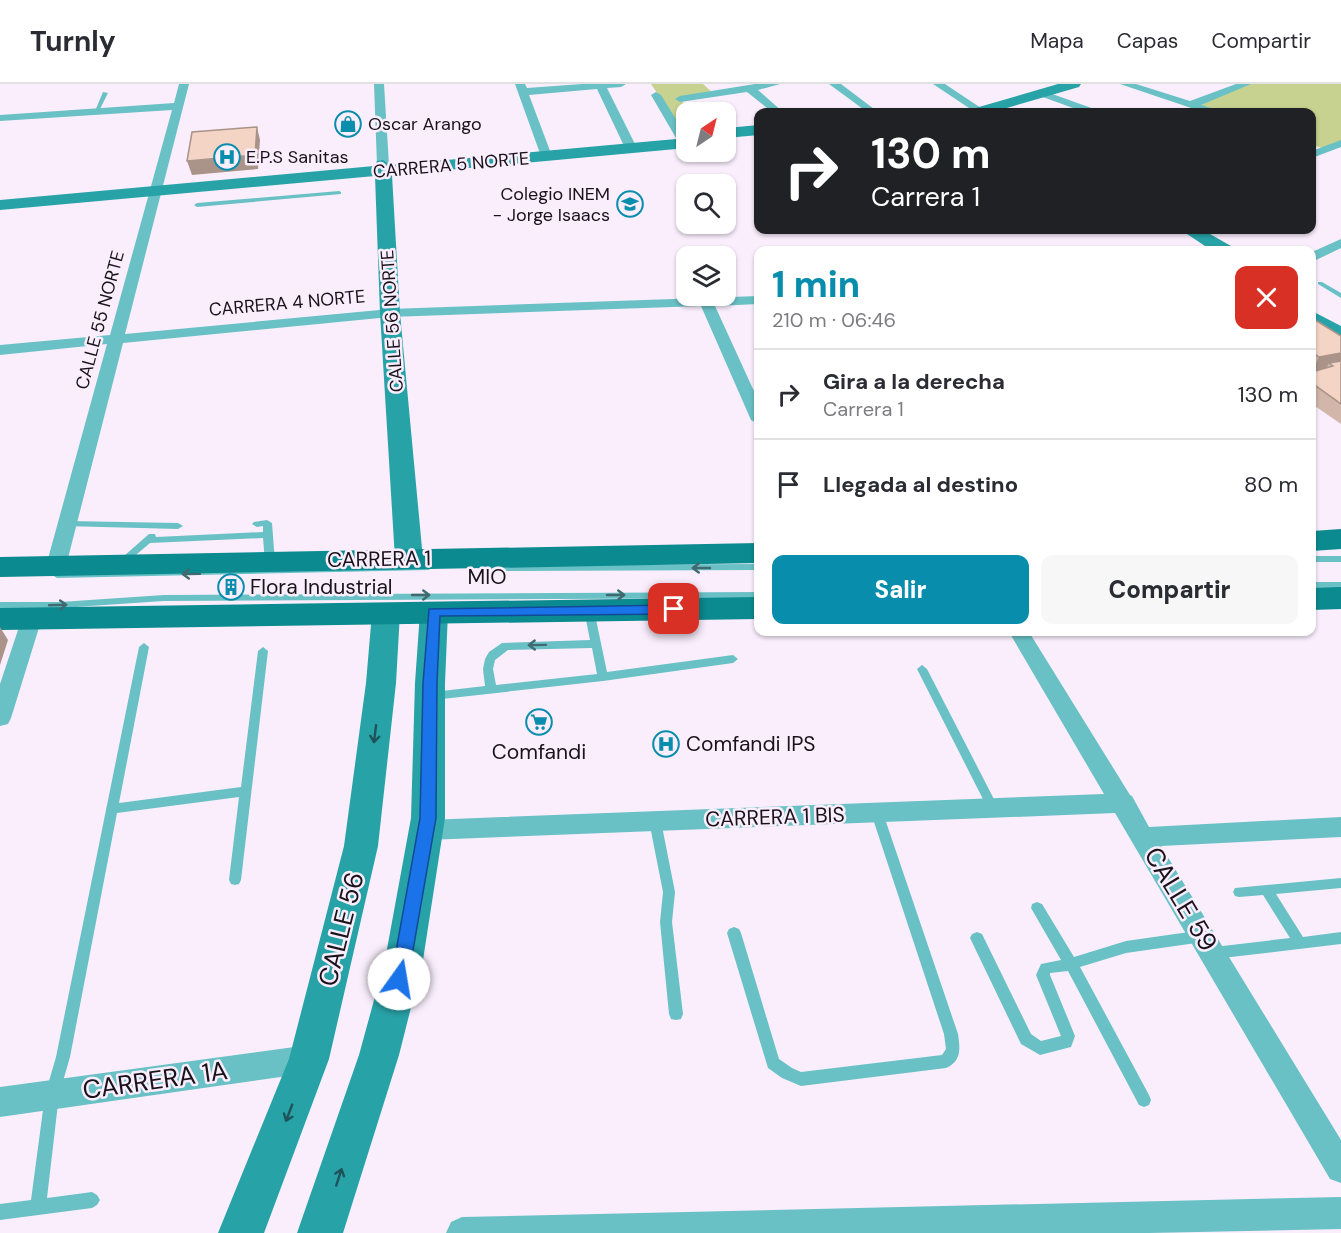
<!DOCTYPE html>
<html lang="es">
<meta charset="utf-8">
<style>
body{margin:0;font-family:"DM Sans",sans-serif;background:#f7f7f7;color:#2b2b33;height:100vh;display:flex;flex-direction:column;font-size:22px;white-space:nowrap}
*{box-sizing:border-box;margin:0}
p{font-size:20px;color:#7c7c81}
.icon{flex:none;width:33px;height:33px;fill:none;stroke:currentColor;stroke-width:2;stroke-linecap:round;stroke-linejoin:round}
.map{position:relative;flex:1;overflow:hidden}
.drawer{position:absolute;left:754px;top:162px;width:562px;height:390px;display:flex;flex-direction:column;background:#fff;border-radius:12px;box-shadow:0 2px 4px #0004}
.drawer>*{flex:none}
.hud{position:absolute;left:754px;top:24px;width:562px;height:126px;border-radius:12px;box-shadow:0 2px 4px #0004;background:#202124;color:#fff;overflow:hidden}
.needle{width:39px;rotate:35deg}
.fabs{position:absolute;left:676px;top:18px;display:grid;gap:12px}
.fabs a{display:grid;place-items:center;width:60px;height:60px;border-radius:12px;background:#fff;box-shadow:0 2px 4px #0004;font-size:30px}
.pin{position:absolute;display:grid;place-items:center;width:51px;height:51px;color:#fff;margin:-26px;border-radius:12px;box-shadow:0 3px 9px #0006}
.me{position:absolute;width:66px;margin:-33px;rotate:13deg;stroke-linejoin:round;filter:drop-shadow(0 0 4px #0008)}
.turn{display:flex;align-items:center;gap:21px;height:126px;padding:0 18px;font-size:27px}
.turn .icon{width:78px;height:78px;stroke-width:2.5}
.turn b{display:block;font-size:42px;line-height:51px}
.round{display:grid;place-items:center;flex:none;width:63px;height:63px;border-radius:12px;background:#f7f7f7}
.head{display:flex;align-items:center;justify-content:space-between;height:102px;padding:0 18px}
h1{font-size:36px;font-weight:800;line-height:45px;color:#088dac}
.primary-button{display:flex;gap:12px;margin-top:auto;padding:12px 18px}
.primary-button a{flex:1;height:69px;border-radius:12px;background:#088dac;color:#fff;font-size:24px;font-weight:800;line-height:69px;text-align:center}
.primary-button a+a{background:#f7f7f7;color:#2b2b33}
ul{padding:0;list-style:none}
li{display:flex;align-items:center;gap:18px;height:90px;padding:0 18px;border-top:2px solid #e1e1e2}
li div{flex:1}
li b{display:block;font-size:22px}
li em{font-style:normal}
header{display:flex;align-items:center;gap:36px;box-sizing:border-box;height:84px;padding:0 30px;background:#fff;border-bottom:2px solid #e1e1e2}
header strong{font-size:28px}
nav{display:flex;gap:33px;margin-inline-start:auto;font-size:21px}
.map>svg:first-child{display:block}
.green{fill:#c7d190}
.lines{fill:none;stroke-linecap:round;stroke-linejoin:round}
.lane{fill:#69c1c5;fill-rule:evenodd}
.street{fill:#69c1c5;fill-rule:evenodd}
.secondary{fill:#27a3a8;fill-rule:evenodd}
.primary{fill:#0b8a8f;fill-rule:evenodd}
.wall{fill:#d1b6a9}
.shaded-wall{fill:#aa948a}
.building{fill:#f3d4c5;stroke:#aa948a;stroke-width:1.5}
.oneway{stroke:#416a70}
.oneway2{stroke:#1f535a}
.route{fill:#1a73e8;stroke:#114b97;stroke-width:1.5}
.labels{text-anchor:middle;stroke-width:5;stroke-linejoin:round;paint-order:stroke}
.far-poi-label{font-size:18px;fill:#19121b;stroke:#faeefd;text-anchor:start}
.far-street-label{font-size:18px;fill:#19121b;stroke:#faeefd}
.street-label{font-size:21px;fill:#19121b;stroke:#faeefd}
.poi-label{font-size:21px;fill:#19121b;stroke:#faeefd;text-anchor:start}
.near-street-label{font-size:26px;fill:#19121b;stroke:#faeefd}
</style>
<header>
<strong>Turnly</strong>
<nav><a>Mapa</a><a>Capas</a><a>Compartir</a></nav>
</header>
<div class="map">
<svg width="1341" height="1149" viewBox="0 0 1341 1149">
<rect width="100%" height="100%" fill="#faeefd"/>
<path class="green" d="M 651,0 L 703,0 L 714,10 L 681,16 L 692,28 L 687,28 L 685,51 Z
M 1246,0 L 1341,0 L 1341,59 L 1325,65 L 1313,61 L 1312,28 L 1213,28 L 1190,21 Z"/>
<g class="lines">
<path class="lane" d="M 103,8 L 108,9 L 99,27 L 95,27 Z
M 339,107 L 341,108 L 341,110 L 197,123 L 194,121 L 197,119 Z
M 1318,198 L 1322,198 L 1341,209 L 1341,214 L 1318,200 Z
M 267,436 L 272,439 L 275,478 L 273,480 L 270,481 L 265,478 L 263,454 L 150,459 L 124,481 L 118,481 L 116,479 L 149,450 L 155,450 L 156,453 L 263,448 L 263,442 L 257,443 L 252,440 L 254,438 Z
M 67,437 L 178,439 L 183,442 L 178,445 L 64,442 L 62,440 Z
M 1312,472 L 1341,472 L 1341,478 L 1312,478 Z
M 759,480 L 759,486 L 483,487 L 478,484 L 483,481 Z
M 426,481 L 431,484 L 429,486 L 57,494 L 52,491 L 57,488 Z
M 1312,498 L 1341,498 L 1341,504 L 1312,504 Z
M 759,508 L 759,514 L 164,517 L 60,524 L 0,524 L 0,518 L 60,518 L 164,511 Z
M 589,523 L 594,526 L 607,588 L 733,571 L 738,575 L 733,579 L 603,597 L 433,616 L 429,615 L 428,612 L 429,609 L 433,608 L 485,602 L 483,585 L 485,575 L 489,568 L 502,559 L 590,556 L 584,526 ZM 592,564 L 597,590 L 496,601 L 493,585 L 495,576 L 508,566 Z
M 144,559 L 149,563 L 119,719 L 241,703 L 258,567 L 263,563 L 268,567 L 241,796 L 239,800 L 235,801 L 231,800 L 229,796 L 239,713 L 117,729 L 70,973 L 59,1011 L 47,1114 L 92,1108 L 97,1111 L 100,1116 L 97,1121 L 92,1124 L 0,1136 L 0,1120 L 31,1116 L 45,1011 L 56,973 L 139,563 Z
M 922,581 L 927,585 L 997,721 L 999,724 L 997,727 L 993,729 L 989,727 L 917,585 Z
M 877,724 L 881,726 L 883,729 L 958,950 C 960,964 962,977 946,984 L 801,1002 L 782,994 L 768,984 L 727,849 L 729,845 L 734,843 L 739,845 L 741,849 L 779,975 L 792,984 L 801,988 L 942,971 L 946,965 L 944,950 L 871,729 L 873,726 Z
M 655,732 L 659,734 L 661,737 L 675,808 L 672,838 L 683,930 L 681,935 L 676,936 L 671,935 L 669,930 L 660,838 L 663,808 L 649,737 L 651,734 Z
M 1341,794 L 1341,804 L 1276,810 L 1303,853 L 1341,848 L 1341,860 L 1214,875 L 1209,873 L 1207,869 L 1209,865 L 1214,863 L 1290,854 L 1263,811 L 1239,813 L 1235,812 L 1233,808 L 1235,804 Z
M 1037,818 L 1042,820 L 1074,873 L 1126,857 L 1203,846 L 1208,848 L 1210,852 L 1208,856 L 1203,858 L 1126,869 L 1080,883 L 1149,1011 L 1151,1016 L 1149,1021 L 1144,1023 L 1139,1021 L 1068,887 L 1050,889 L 1050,891 L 1075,952 L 1071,963 L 1040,971 L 1021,960 L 970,854 L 972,850 L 977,848 L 982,850 L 1031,950 L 1041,957 L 1061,952 L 1036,891 L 1041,880 L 1061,876 L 1031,824 L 1032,820 Z"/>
<path class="street" d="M 179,0 L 189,0 L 125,250 L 390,225 L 759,212 L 759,220 L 715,222 L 759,318 L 759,341 L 751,336 L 701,222 L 390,233 L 123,259 L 66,482 L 63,487 L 56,488 L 49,487 L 46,482 L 107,260 L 0,271 L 0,261 L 110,251 L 172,26 L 0,37 L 0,31 L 174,19 Z
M 374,0 L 384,0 L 389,81 L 383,85 L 377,81 Z
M 515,0 L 525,0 L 527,4 L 582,0 L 626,0 L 621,3 L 607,4 L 637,64 L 631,67 L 625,64 L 597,5 L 529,11 L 552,72 L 546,76 L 542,75 Z
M 780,0 L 758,6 L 783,28 L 772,28 L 747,8 L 680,18 L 675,15 L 680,12 L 755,0 Z
M 829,0 L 841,0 L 878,28 L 867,28 Z
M 933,0 L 945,0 L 987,28 L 975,28 Z
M 1120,0 L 1136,0 L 1190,17 L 1236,0 L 1251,0 L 1201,21 L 1217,26 L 1218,28 L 1203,28 Z
M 1044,7 L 1097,26 L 1098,28 L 1084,28 L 1040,12 L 1039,10 Z
M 656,8 L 661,11 L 687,53 L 686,56 L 678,56 L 676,54 L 651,11 Z
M 1341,56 L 1341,63 L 1312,74 L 1312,67 Z
M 1341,155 L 1341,164 L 1312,178 L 1312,168 Z
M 32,527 L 39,529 L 42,534 L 11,634 L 8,640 L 0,642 L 0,600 L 22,534 L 25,529 Z
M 1009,548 L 1029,548 L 1130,711 L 1132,712 L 1149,743 L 1341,733 L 1341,753 L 1161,762 L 1341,1056 L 1341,1099 L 1330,1095 L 1115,729 L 426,756 L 417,753 L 414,746 L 417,739 L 426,736 L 1104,710 Z
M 309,961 L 319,965 L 323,975 L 319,985 L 309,989 L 0,1033 L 0,1003 Z
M 1341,1113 L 1341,1145 L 1149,1149 L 446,1149 L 451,1138 L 462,1133 Z"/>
<path class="secondary" d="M 1058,0 L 1081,0 L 1079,3 L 993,28 L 970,28 L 972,25 Z
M 759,41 L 759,51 L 726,54 L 726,44 Z
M 687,54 L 687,64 L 392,91 L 400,229 L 423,475 L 419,481 L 409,484 L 399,481 L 395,475 L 380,229 L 375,92 L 0,126 L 0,116 L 374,82 L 377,77 L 383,76 L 391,81 Z
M 1181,146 L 1203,146 L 1231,162 L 1234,166 L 1211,166 Z
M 1312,227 L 1341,242 L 1341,257 L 1333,256 L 1312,242 Z
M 434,518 L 444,521 L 448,528 L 445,599 L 445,734 L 423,876 L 399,971 L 343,1149 L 297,1149 L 359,971 L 385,876 L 411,734 L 415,599 L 420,528 L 424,521 Z
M 386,519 L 396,522 L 400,529 L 396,599 L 378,762 L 329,975 L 264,1149 L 218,1149 L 289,975 L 344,762 L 366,599 L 372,529 L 376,522 Z"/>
<path class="primary" d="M 1341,445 L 1341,465 L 1312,467 L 1312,447 Z
M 759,459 L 759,479 L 0,493 L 0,473 Z
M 1341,503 L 1341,525 L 1312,526 L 1312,504 Z
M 759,513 L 759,535 L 0,546 L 0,524 Z"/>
</g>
<path class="wall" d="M 1312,234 L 1341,252 L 1341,340 L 1312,320 Z"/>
<path class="shaded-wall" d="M 257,43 L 260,56 L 258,85 L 192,91 L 187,77 Z
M 1341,269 L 1341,283 L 1333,282 L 1329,279 L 1326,285 L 1312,288 L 1319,273 Z
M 0,543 L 8,556 L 0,581 Z"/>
<path class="building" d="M 257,43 L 255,71 L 187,77 L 192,48 Z
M 1312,234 L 1341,252 L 1341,269 L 1319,273 L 1312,268 Z
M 1341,277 L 1341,320 L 1312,299 L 1312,288 L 1333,282 L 1329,279 Z"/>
<defs><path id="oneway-shaft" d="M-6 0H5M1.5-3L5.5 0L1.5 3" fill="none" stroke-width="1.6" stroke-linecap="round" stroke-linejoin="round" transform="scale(1.5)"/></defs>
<g class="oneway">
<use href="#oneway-shaft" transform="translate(701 484) rotate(180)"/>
<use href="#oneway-shaft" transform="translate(191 490) rotate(179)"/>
<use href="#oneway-shaft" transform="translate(421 511)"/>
<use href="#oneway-shaft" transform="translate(616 511)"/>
<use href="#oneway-shaft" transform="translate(58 521) rotate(-2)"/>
<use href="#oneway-shaft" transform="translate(537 561) rotate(179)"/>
</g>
<g class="oneway2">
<use href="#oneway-shaft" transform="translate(375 650) rotate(97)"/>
<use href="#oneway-shaft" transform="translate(289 1029) rotate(111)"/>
<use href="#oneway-shaft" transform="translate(339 1093) rotate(-72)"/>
</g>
<path class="route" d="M 674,521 L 680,525 L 674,530 L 440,532 L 437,599 L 436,734 L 408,895 L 405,901 L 399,903 L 393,901 L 391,895 L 420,734 L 423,599 L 429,525 Z"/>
<defs>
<g id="shop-ring" transform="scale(1.35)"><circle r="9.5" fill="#faeefd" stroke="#088dac" stroke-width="1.5"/><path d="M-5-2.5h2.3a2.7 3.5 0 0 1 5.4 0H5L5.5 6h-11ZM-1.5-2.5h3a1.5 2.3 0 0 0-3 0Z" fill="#088dac"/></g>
<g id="hospital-ring" transform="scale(1.35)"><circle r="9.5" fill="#faeefd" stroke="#088dac" stroke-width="1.5"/><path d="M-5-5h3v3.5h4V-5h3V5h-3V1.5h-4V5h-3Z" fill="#088dac"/></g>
<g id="school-ring" transform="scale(1.35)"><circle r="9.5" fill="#faeefd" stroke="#088dac" stroke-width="1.5"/><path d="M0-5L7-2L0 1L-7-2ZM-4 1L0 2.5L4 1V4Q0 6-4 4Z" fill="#088dac"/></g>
<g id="building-ring" transform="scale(1.35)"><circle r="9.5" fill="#faeefd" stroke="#088dac" stroke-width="1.5"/><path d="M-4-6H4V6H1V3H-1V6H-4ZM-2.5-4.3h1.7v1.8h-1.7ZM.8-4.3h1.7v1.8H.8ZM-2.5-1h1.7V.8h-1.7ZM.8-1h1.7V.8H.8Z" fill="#088dac"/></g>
<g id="supermarket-ring" transform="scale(1.35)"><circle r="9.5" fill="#faeefd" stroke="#088dac" stroke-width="1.5"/><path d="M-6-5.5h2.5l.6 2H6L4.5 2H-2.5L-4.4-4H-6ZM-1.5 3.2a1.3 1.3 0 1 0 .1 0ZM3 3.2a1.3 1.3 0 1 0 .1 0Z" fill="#088dac"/></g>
</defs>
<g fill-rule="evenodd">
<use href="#shop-ring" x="348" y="40"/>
<use href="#hospital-ring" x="227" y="73"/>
<use href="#school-ring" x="630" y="120"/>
<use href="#building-ring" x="231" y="503"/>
<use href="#supermarket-ring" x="539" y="638"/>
<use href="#hospital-ring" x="666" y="660"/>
</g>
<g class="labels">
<g class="far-poi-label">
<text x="368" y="46">Oscar Arango</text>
<text x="246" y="79">E.P.S Sanitas</text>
<text x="610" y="116" text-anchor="end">Colegio INEM<tspan x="610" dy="21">- Jorge Isaacs</tspan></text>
</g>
<g class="far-street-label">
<text transform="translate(451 81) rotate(-5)" y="6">CARRERA 5 NORTE</text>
<text transform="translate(287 219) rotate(-5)" y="6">CARRERA 4 NORTE</text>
<text transform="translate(100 236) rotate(-75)" y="6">CALLE 55 NORTE</text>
<text transform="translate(392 237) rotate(-94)" y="6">CALLE 56 NORTE</text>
</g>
<g class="street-label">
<text transform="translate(379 475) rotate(-1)" y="7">CARRERA 1</text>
<text x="487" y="500">MIO</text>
<text transform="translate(775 733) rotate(-2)" y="7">CARRERA 1 BIS</text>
</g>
<g class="poi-label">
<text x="250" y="510">Flora Industrial</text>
<text x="686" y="667">Comfandi IPS</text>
<text x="539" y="675" text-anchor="middle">Comfandi</text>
</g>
<g class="near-street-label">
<text transform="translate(1181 815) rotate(59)" y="9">CALLE 59</text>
<text transform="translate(341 845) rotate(-76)" y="9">CALLE 56</text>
<text transform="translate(155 996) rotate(-8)" y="9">CARRERA 1A</text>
</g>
</g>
</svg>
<div class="fabs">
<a><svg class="needle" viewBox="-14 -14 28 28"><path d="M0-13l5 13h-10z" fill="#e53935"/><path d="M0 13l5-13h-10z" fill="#7c7c81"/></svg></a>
<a><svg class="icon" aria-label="search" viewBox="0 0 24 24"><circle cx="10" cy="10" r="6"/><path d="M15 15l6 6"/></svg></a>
<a><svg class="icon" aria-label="layers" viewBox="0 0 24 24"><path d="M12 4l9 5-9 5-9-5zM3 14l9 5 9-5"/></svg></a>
</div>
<div class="pin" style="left:674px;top:525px;background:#d93025"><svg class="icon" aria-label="arrive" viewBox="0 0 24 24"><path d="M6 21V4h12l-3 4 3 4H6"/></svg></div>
<svg class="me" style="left:399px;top:895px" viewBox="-20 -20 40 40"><circle r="19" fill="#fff"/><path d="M0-13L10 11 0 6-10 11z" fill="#1a73e8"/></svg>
<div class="hud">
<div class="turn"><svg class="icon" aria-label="right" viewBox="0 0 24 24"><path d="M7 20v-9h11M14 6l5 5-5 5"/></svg><div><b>130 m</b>Carrera 1</div></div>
</div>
<section class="drawer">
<div class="head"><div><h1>1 min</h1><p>210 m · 06:46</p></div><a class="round" style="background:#d93025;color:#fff"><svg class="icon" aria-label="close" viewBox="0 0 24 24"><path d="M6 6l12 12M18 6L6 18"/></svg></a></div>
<ul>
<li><svg class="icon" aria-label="right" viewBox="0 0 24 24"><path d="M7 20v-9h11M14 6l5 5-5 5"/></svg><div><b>Gira a la derecha</b><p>Carrera 1</p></div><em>130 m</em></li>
<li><svg class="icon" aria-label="arrive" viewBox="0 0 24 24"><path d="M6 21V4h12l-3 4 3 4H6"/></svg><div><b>Llegada al destino</b></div><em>80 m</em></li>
</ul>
<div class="primary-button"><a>Salir</a><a>Compartir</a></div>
</section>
</div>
